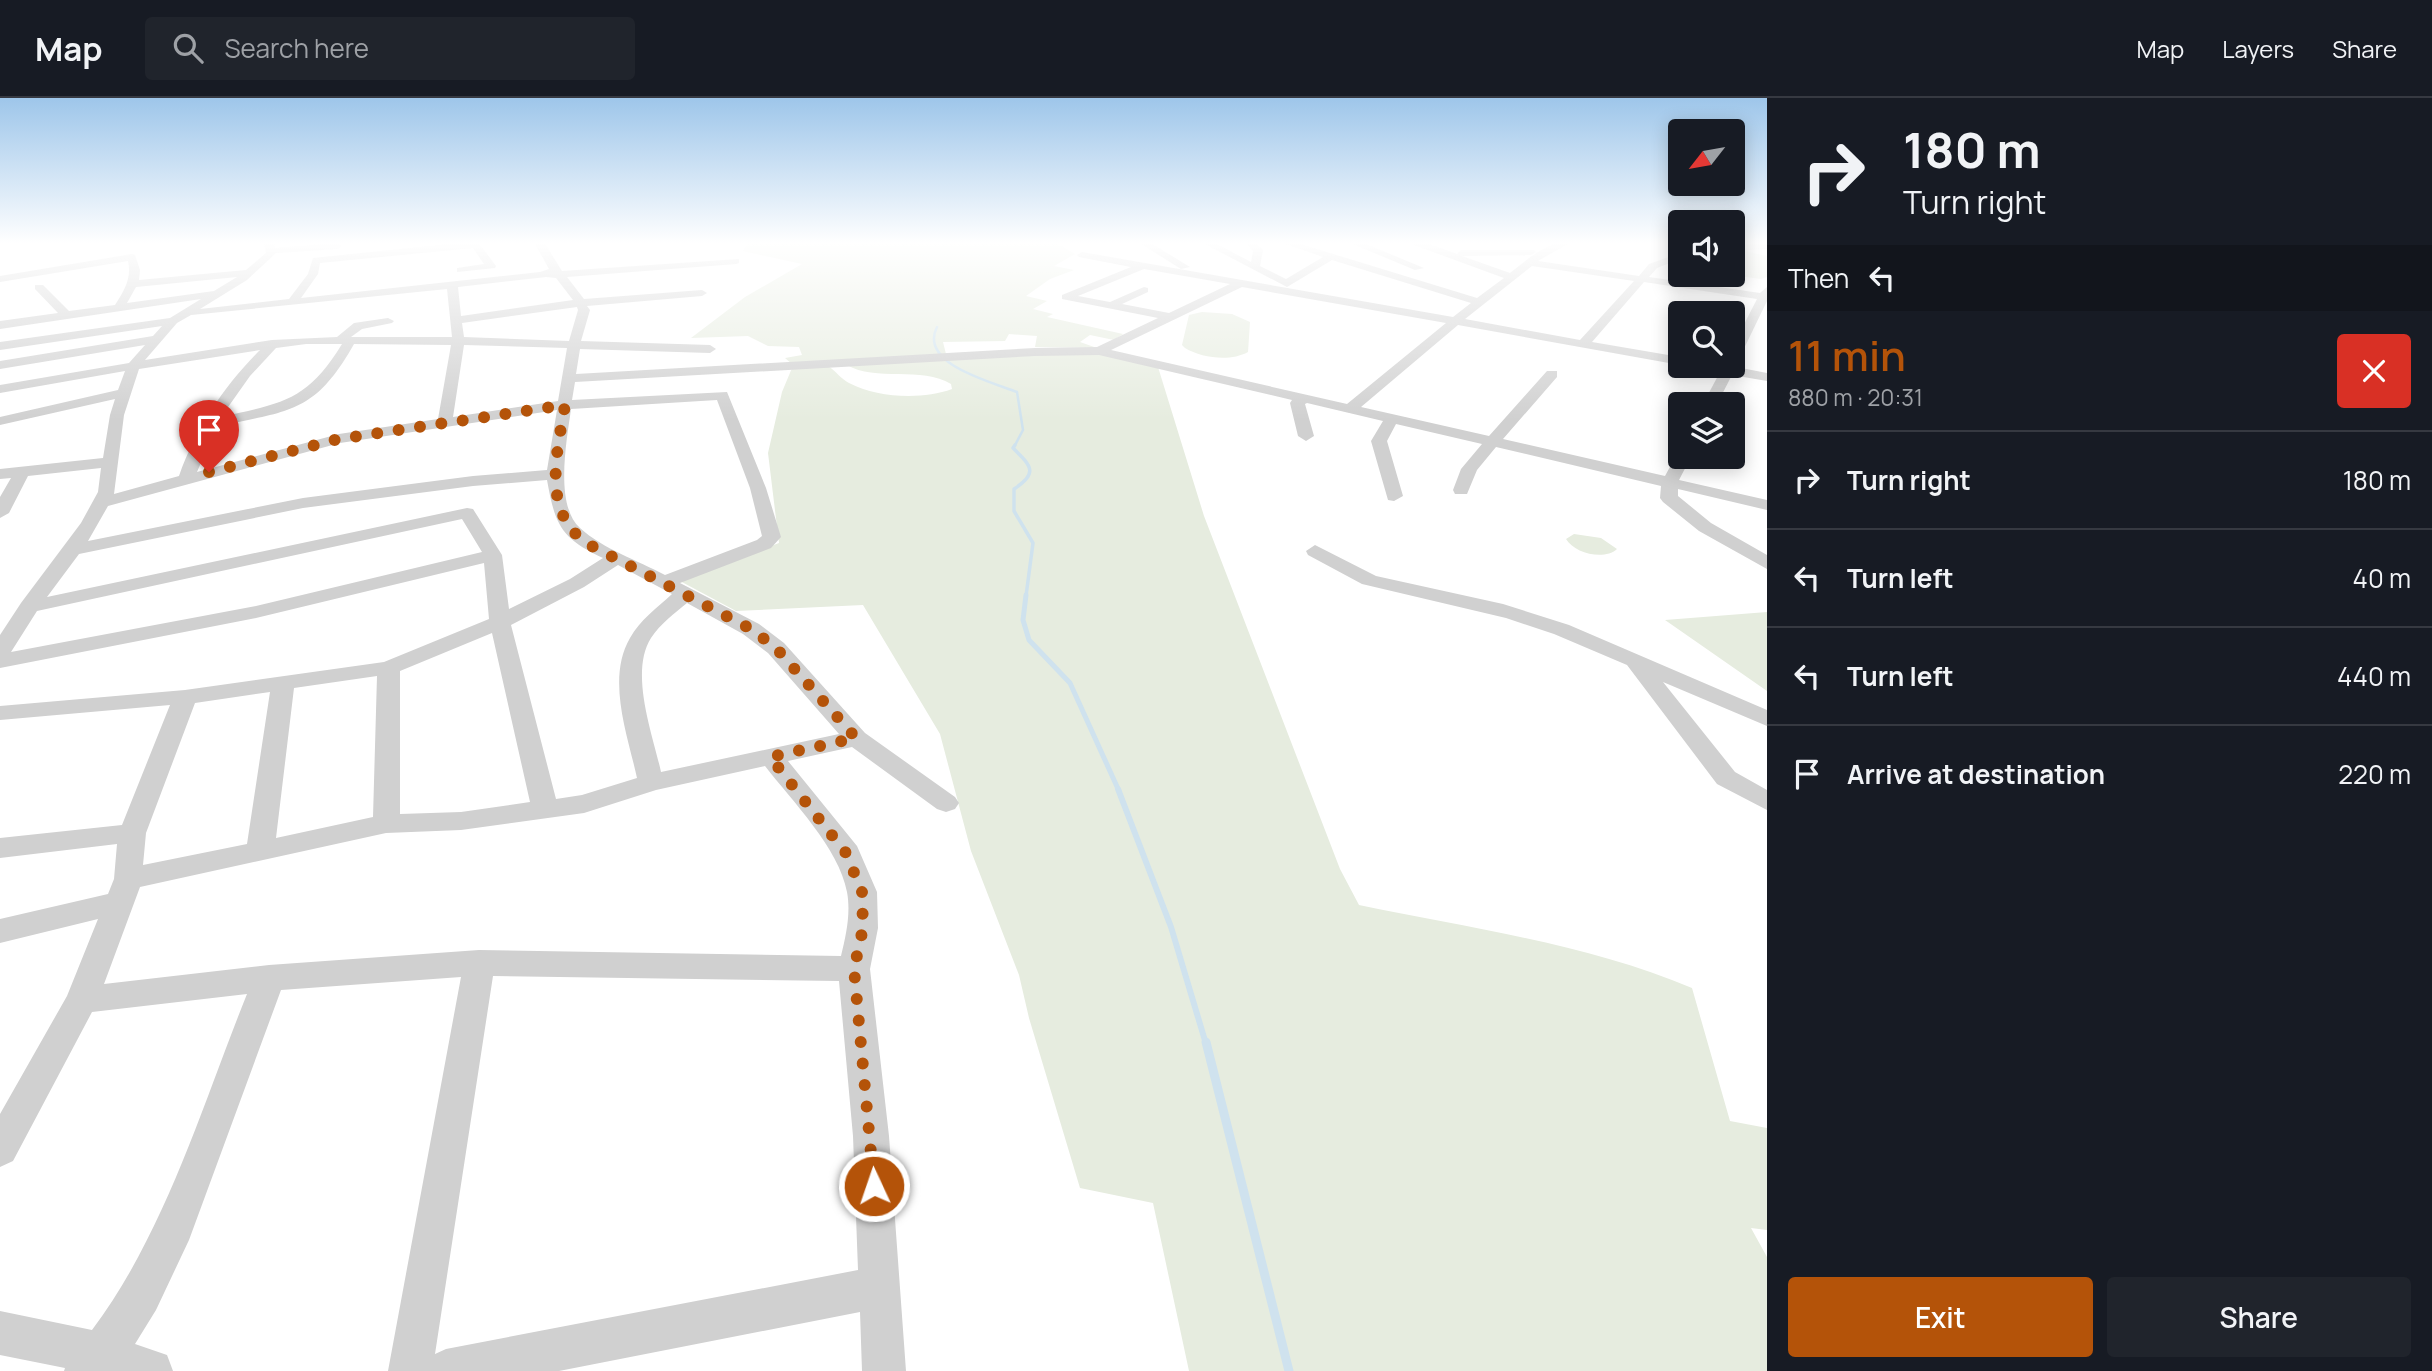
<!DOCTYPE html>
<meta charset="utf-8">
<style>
body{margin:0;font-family:Manrope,sans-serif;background:#20242c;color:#f1f3f6;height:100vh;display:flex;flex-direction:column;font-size:26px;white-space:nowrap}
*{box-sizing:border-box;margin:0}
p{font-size:23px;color:#9ea1a6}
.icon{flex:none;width:38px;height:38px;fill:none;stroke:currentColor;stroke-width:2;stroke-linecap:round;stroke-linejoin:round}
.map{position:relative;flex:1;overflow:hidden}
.details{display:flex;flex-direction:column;background:#171b24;width:665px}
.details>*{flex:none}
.guide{background:#171b24;color:#f1f3f6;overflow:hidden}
.needle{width:46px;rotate:239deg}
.tools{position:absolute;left:1668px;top:21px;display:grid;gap:14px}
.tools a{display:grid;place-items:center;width:77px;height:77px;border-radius:7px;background:#171b24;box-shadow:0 4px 18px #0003;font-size:35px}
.pin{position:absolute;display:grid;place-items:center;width:60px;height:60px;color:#fff;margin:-72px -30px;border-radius:50% 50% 50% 0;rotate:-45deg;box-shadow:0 0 7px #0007}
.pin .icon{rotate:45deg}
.me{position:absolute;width:77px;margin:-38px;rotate:357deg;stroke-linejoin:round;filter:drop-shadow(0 0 5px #0008)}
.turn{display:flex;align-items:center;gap:24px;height:147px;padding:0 21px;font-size:32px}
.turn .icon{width:91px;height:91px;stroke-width:2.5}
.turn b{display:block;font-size:49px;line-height:60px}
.then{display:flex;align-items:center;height:66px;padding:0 21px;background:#0003;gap:14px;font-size:26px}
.round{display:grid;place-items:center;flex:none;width:74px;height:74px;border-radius:7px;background:#20242c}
.overview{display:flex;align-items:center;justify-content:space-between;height:119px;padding:0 21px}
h1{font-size:42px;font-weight:600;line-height:52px;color:#b45309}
.button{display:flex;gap:14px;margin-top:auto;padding:14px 21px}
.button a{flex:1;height:80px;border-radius:7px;background:#b45309;color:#fff;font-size:28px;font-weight:600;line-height:80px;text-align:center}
.button a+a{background:#20242c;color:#f1f3f6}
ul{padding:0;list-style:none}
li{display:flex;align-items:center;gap:21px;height:98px;padding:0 21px;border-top:2px solid #363941}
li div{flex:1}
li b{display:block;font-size:26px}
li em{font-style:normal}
header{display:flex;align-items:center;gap:42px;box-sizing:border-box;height:98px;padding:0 35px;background:#171b24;border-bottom:2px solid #363941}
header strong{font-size:33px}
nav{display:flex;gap:38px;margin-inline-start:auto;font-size:24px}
.search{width:490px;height:63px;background:#20242c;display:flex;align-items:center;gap:18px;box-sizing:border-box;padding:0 24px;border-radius:7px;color:#9ea1a6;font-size:26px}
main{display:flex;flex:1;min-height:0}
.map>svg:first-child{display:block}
.green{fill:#e6ecdf}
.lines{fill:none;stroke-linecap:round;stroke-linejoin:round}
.stream-far4{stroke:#cfe2ee;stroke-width:2.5}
.stream-far3{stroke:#cfe2ee;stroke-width:3.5}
.stream-far2{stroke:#cfe2ee;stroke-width:5}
.stream-far1{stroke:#cfe2ee;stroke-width:6}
.stream{stroke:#cfe2ee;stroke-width:9}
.minor{fill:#d0d0d0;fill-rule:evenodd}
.route{stroke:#b45309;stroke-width:12;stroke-dasharray:0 21.6}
</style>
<header>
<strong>Map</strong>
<div class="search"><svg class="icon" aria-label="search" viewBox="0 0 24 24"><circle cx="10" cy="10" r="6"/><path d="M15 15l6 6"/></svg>Search here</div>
<nav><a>Map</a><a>Layers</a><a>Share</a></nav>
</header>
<main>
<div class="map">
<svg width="1767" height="1273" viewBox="0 0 1767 1273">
<rect width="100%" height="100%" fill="#fff"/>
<path class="green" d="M 748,144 L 1055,144 L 1075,156 L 1054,168 L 1074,172 L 1050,181 L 1026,198 L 1047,203 L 1033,211 L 1053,216 L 1047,219 L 1123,236 L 1114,242 L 1090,237 L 1080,244 L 1097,250 L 1035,249 L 1037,238 L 1009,236 L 1005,243 L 943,244 L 946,256 L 792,266 L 785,260 L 802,257 L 799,249 L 768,248 L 748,238 L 691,240 L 745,199 L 802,166 L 743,153 Z
M 1740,152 L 1767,158 L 1767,179 L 1761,181 L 1730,177 L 1732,177 L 1733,153 Z
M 1202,214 L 1232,216 L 1250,224 L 1248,254 C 1230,264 1202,260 1185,250 L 1182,247 L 1189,217 Z
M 1103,256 L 1158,269 L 1204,418 L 1340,771 L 1359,807 C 1469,830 1589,846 1692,890 L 1730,1023 L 1767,1030 L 1767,1132 L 1751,1130 L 1767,1159 L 1767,1273 L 1189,1273 L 1153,1105 L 1080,1090 L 1029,920 L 1019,877 L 971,753 L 940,636 L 863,507 L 736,513 L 680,483 L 779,445 L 768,355 L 782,294 L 792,270 L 828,268 C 836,273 841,281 849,285 C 878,300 922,302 952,291 L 951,286 C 922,268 875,284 847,267 L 1014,257 Z
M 1574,436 L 1601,440 L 1617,451 C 1604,463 1574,455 1566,441 Z
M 1767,514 L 1767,593 L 1665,522 Z"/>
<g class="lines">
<path class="stream-far4" d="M 937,229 C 918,266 992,284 1017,294 L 1023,332 L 1014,349"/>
<path class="stream-far3" d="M 1015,347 L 1013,350 C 1031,368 1039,375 1014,391 L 1014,413 L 1033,445 L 1026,498"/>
<path class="stream-far2" d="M 1026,497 L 1023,522 L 1029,542 L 1070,585 L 1119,693"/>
<path class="stream-far1" d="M 1118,691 L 1171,829 L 1206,946"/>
<path class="stream" d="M 1206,944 L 1289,1273"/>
<path class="minor" d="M 264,144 L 274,144 L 275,150 L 337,145 L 342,148 L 337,151 L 276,155 L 247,182 L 200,211 L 289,201 L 308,176 L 313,160 L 468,144 L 478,144 L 496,168 L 495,170 L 457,174 L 457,170 L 484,166 L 473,150 L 320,165 L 318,176 L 301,200 L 540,174 L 549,171 L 534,144 L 544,144 L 562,173 L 739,161 L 739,165 L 736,166 L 567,179 L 584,201 L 702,192 L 707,195 L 702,198 L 587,208 L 590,212 L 581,243 L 710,247 L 716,251 L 710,255 L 580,251 L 576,276 L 1035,250 L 1097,249 L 1158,220 L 1062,201 L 1062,197 L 1131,169 L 1079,159 L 1077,157 L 1082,154 L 1453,219 L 1471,205 L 1332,162 L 1287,189 L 1201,144 L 1213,144 L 1251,164 L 1253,153 L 1245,144 L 1255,144 L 1263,152 L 1260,168 L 1286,181 L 1323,159 L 1283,145 L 1294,144 L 1477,200 L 1504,180 L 1414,147 L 1413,144 L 1423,144 L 1457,156 L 1461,152 L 1534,152 L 1536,154 L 1531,157 L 1462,158 L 1510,175 C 1528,161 1547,143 1571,144 L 1538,163 L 1639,178 L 1649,166 L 1680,155 L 1680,161 L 1657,170 L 1649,179 L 1760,195 L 1767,189 L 1767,203 L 1736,267 L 1736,269 L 1767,275 L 1767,283 L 1732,277 L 1717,306 L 1703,306 L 1720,274 L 1699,268 L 1732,268 L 1732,250 L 1757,201 L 1644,184 L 1592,244 L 1680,259 L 1680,267 L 1458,227 L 1361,309 L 1489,338 L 1547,273 L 1557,273 L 1557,279 L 1503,341 L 1665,378 L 1677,356 L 1680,355 L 1680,359 L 1691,359 L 1679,382 L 1767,402 L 1767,412 L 1678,391 L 1678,398 L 1711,425 L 1767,457 L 1767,471 L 1699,433 L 1663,404 L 1660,400 L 1661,388 L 1496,349 L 1477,372 L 1467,396 L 1455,396 L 1453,392 L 1461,371 L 1482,346 L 1396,326 L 1387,343 L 1403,398 L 1394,403 L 1388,402 L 1371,343 L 1383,323 L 1307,305 L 1305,306 L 1314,338 L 1306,343 L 1298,338 L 1290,305 L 1292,302 L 1099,257 L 1035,258 L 575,284 L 572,302 L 727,294 L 766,390 L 781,439 L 771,450 L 680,485 L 759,526 L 784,545 L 865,635 L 955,699 L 959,705 L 955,711 L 946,714 L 937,711 L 852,649 L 788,663 L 857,748 L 877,794 L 878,830 L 870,871 L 889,1038 L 906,1273 L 862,1273 L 860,1214 L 559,1273 L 388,1273 L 461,879 L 281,892 L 189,1142 L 156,1212 L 135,1246 L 167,1257 L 173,1273 L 64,1273 L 65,1270 L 0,1257 L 0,1213 L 92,1232 C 165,1135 202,1008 247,896 L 92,914 L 13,1063 L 0,1069 L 0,1016 L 67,898 L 98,821 L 0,845 L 0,821 L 108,796 L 114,781 L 117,746 L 0,760 L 0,740 L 122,727 L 170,607 L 0,622 L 0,608 L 185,592 L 384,564 L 489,521 L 484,465 L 256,520 L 0,570 L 0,537 L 21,505 L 81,425 L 98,394 L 101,370 L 28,378 L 9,415 L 0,420 L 0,399 L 11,380 L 0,381 L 0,371 L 103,360 L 110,317 L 115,301 L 0,327 L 0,319 L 118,292 L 125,273 L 0,295 L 0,287 L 129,265 L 145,247 L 0,271 L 0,263 L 153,238 L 162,228 L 0,252 L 0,244 L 170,220 L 201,201 L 0,231 L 0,223 L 58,215 L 35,191 L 35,187 L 43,187 L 69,213 L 115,207 C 124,193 132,180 128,163 L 0,184 L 0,178 L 132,156 L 135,157 L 140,172 L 139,182 L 246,172 L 266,155 ZM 1532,168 L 1634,183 L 1580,242 L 1465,221 ZM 1144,171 L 1230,186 L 1169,215 L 1122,206 L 1148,194 L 1148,190 L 1144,189 L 1110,204 L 1078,198 ZM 237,179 L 214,193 L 127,205 L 136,189 ZM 546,179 L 556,180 L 573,202 L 461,218 L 458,189 ZM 1242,189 L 1446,225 L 1347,306 L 1111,252 ZM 447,191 L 452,239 L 351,239 L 362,231 L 392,225 L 394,223 L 388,220 L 354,225 L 337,239 L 272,242 L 145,262 L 177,225 L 191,217 ZM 577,209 L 578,212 L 569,243 L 464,239 L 462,225 ZM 306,246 L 342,246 C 307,303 283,305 221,319 L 250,278 L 276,250 ZM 354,246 L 451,247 L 438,321 L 339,336 L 197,374 L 216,329 C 289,312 314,317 354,246 ZM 464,247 L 567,250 L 558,303 L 453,319 ZM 260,252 C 224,288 196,330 179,378 L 114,396 L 124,317 L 139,271 ZM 717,302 L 750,390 L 762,438 L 757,442 L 665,477 C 637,462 603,451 580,430 C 554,407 567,341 571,311 ZM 557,312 L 547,372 L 473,378 L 303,400 L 88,443 L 108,408 L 340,345 ZM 547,382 C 555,426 560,440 603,460 L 570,481 L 509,511 L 502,457 L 473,411 L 467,410 L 47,499 L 79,456 L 303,410 L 473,388 ZM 462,421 L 482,454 L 256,508 L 11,554 L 37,513 ZM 618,467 L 672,496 C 657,510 640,522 630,540 C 606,581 628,638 637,680 L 582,697 L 556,701 L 511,527 L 584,489 ZM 687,505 L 743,536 L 768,555 L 839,636 L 661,674 C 653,637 629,575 651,540 C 660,526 675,515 687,505 ZM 492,535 L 530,704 L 461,714 L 400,716 L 400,573 ZM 377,578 L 373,719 L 276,740 L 294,590 ZM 270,594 L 247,746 L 143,767 L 146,735 L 195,605 ZM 765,668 C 792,703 839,750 847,794 C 851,815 846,838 841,858 L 479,852 L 269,867 L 104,886 L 140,789 L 386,735 L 461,732 L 584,715 L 656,692 ZM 493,878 L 839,883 L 853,1038 L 858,1172 L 446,1251 L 435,1256 Z
M 1138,144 L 1149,144 L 1190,169 L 1181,171 Z
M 1348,144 L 1361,144 L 1424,170 L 1415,172 Z
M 1767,145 L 1767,151 L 1732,153 L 1732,147 Z
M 1315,447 L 1376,478 L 1503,506 L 1569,527 L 1767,612 L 1767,628 L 1663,584 L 1735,674 L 1767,692 L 1767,712 L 1717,686 L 1627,567 L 1554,536 L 1506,520 L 1362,486 L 1308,457 L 1306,453 Z"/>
</g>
<linearGradient id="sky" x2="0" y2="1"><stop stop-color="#9ec6ea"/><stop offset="0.45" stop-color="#fff"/><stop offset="1" stop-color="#fff" stop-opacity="0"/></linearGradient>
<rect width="1767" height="322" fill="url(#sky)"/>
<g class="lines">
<path class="route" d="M 209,374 L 339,341 L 565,307 C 557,355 540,417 590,447 L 751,531 L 776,550 L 856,640 L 770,659 L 846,755 L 862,794 L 863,830 L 854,871 L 874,1088"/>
</g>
</svg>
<div class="tools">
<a><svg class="needle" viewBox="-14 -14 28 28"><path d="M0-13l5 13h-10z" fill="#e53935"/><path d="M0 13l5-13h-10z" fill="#9ea1a6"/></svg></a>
<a><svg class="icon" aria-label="sound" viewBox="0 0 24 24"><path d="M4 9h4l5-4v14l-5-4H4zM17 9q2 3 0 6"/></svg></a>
<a><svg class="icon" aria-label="search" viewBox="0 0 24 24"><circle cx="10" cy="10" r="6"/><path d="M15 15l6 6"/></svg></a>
<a><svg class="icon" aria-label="layers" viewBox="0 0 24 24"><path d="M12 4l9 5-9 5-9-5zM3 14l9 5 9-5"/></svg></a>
</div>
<div class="pin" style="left:209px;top:374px;background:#d93025"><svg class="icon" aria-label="arrive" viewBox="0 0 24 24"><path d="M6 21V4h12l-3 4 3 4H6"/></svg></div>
<svg class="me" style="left:874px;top:1088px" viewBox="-20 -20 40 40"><circle r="17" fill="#b45309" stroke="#fff" stroke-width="3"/><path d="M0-11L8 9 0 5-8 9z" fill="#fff"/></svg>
</div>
<section class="details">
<div class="guide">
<div class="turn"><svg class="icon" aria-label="right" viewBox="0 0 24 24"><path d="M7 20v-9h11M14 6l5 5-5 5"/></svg><div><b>180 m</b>Turn right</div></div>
<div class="then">Then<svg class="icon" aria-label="left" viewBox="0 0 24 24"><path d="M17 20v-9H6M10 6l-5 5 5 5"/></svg></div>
</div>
<div class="overview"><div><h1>11 min</h1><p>880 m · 20:31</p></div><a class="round" style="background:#d93025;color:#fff"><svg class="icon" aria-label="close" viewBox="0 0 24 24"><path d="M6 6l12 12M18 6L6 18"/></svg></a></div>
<ul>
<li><svg class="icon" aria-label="right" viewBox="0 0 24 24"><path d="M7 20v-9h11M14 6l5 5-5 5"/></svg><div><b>Turn right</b></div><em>180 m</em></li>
<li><svg class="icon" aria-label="left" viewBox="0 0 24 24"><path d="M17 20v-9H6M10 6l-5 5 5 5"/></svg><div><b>Turn left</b></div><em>40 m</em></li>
<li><svg class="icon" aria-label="left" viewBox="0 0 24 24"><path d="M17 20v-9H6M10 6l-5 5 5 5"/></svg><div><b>Turn left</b></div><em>440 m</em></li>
<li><svg class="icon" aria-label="arrive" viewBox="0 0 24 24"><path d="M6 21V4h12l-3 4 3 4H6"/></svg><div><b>Arrive at destination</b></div><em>220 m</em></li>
</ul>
<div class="button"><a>Exit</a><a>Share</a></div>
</section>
</main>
